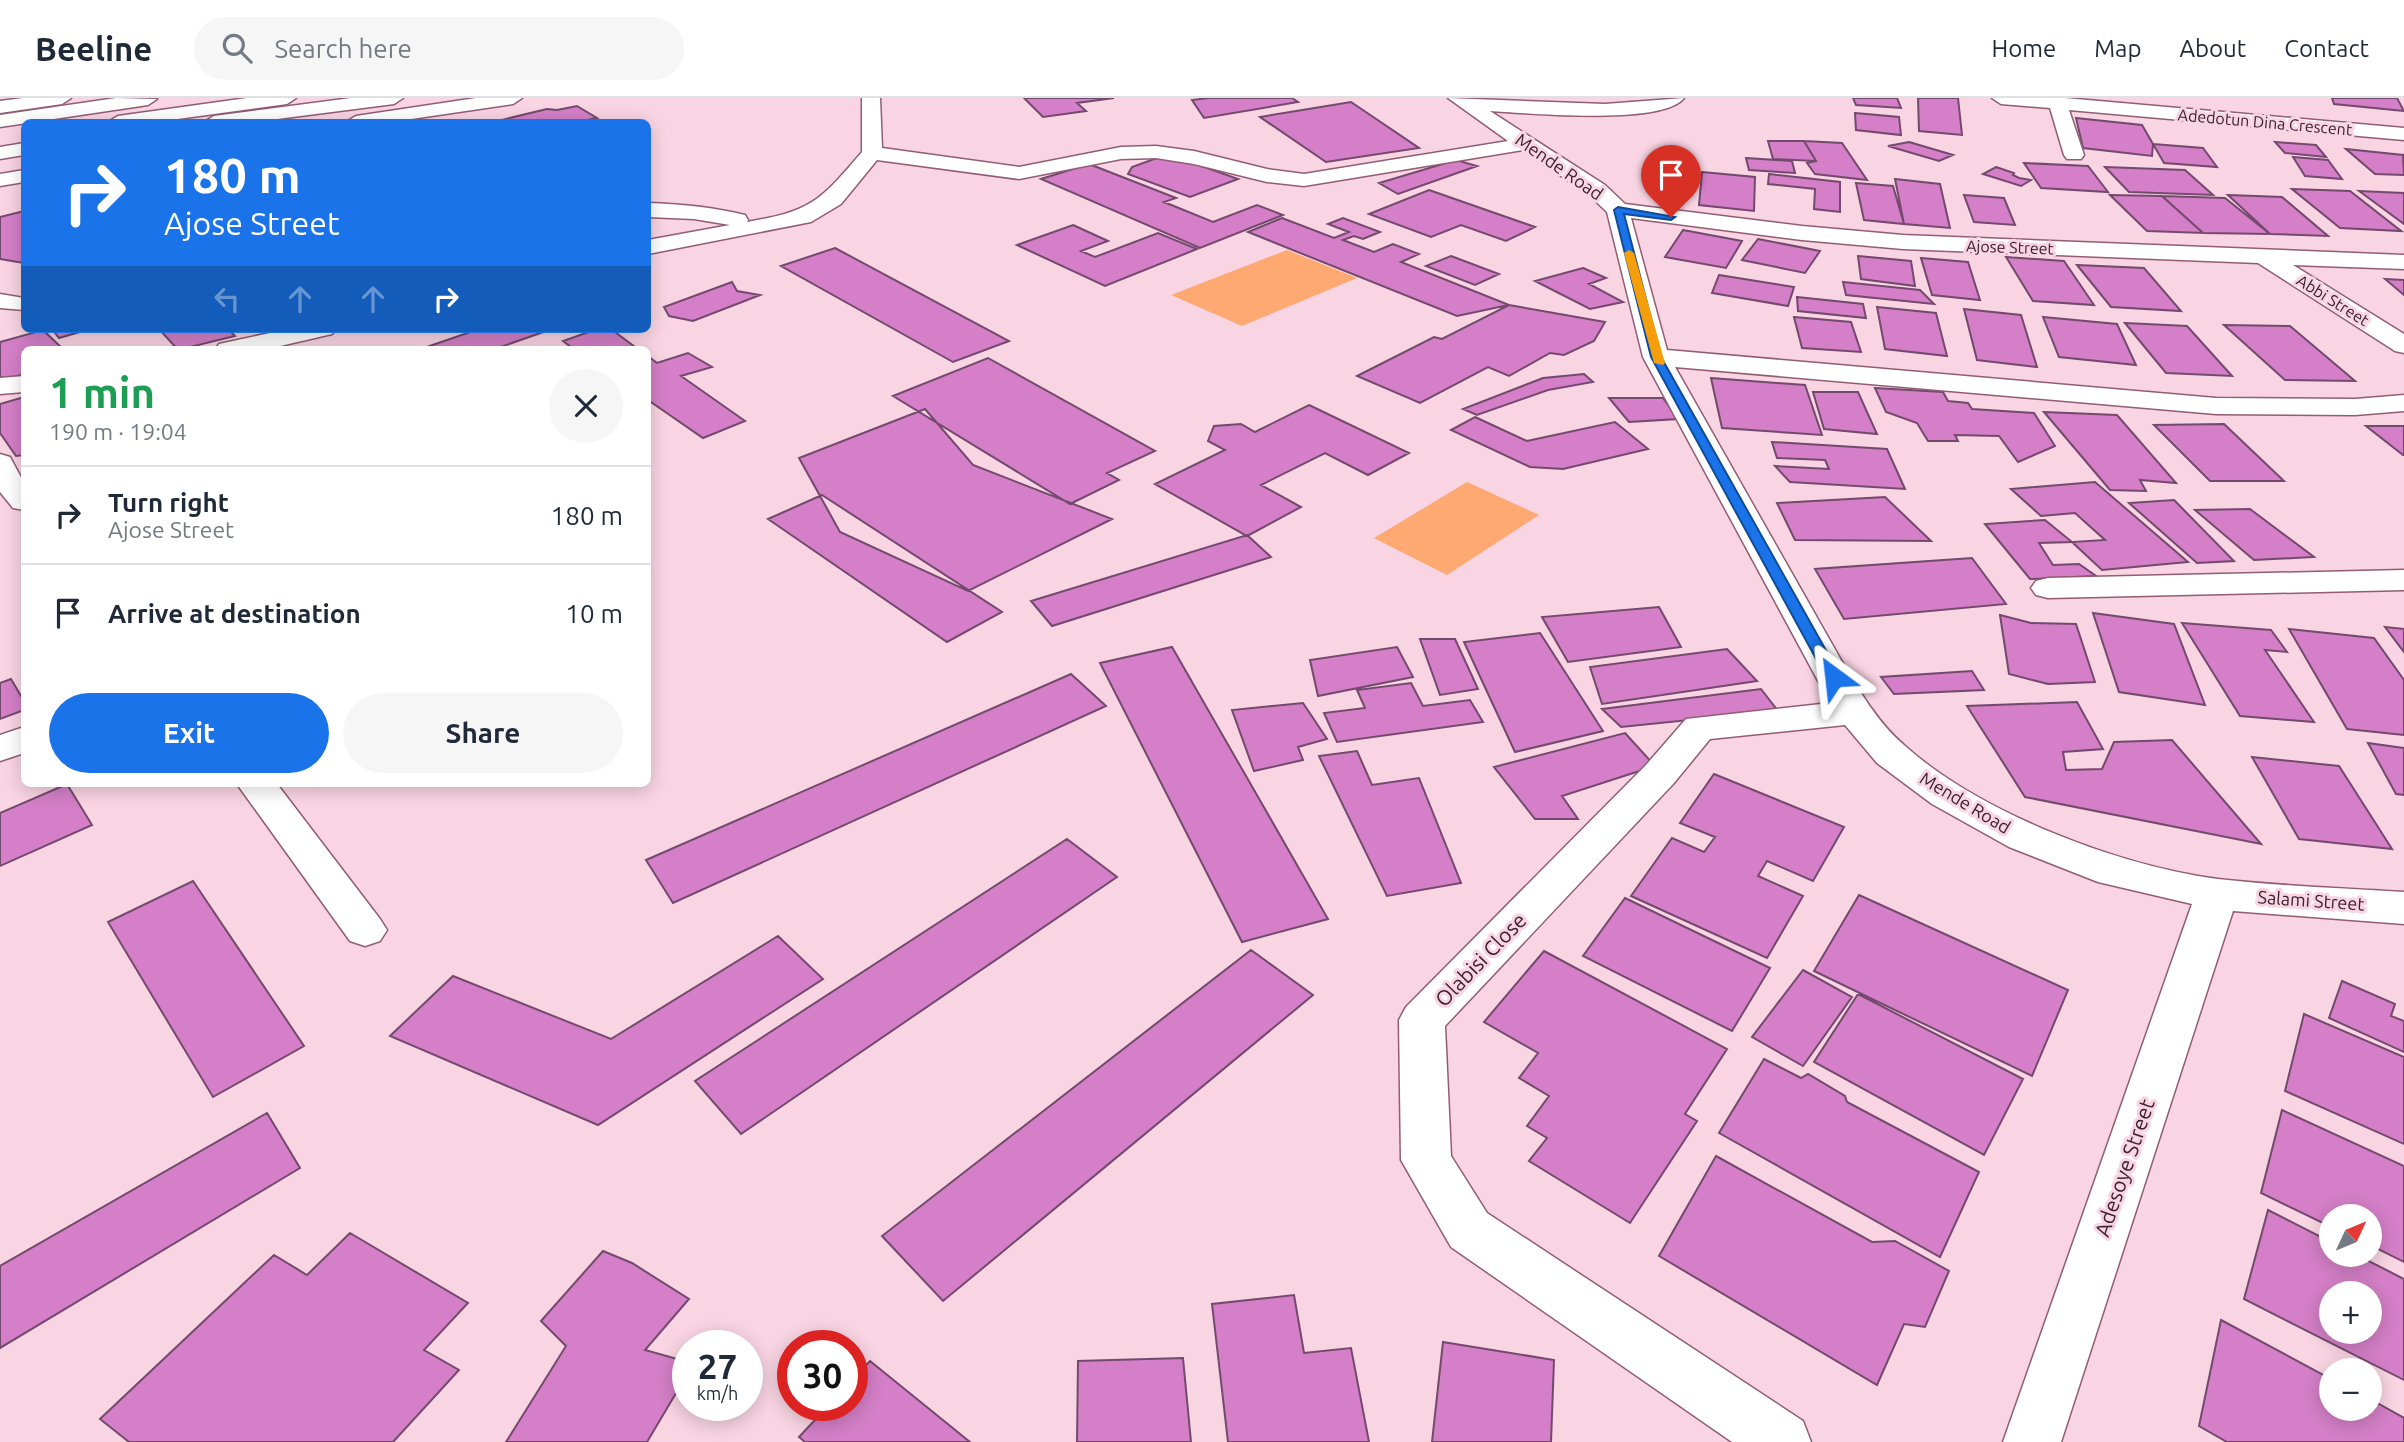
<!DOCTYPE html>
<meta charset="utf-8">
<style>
body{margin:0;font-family:Ubuntu,sans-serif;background:#f6f6f7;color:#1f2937;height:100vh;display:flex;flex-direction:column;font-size:26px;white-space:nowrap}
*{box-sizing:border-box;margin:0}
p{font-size:23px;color:#747a83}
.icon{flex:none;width:38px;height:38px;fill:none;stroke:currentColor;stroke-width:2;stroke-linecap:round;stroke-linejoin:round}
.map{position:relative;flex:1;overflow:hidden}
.drawer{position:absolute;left:21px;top:248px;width:630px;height:441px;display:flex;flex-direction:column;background:#fff;border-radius:10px;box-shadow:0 4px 18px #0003}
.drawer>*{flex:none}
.guide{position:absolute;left:21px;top:21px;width:630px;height:214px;border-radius:10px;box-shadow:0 4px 18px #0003;background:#1a73e8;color:#fff;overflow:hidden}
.needle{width:46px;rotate:46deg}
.controls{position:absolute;left:2319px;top:1106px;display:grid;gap:14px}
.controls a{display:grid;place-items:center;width:63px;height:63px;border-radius:50%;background:#fff;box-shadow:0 4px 18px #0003;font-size:35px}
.speed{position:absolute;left:672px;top:1232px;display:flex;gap:14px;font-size:35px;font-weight:700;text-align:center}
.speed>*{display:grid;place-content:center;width:91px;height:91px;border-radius:50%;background:#fff;box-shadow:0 4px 18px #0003;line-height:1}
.speed small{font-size:18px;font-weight:400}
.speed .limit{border:10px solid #d22;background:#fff;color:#111}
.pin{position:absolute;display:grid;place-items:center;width:60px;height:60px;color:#fff;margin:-72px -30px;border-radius:50% 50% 50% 0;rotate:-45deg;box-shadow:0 0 7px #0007}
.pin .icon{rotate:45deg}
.me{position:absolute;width:77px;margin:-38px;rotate:330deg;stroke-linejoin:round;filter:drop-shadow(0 0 5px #0008)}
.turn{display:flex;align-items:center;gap:24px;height:147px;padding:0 28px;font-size:32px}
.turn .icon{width:91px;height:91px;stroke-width:2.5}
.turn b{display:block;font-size:49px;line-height:60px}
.lanes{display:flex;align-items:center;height:66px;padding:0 28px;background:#0003;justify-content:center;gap:35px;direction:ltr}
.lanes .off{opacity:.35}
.round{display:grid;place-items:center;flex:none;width:74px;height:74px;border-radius:37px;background:#f6f6f7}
.headline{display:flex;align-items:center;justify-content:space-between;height:119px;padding:0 28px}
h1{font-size:42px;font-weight:600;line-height:52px;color:#1e9e55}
.primary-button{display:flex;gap:14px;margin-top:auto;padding:14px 28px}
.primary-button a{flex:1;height:80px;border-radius:42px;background:#1a73e8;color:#fff;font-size:28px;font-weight:600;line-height:80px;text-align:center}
.primary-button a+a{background:#f6f6f7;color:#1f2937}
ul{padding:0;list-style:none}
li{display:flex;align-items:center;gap:21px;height:98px;padding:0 28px;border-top:2px solid #e0e1e3}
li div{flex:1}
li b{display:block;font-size:26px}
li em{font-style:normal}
header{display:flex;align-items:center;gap:42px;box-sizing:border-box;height:98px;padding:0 35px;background:#fff;border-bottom:2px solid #e0e1e3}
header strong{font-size:33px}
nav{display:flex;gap:38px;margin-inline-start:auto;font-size:24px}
.search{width:490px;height:63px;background:#f6f6f7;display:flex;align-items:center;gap:18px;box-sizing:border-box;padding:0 24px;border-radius:38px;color:#747a83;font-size:26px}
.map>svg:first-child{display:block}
.green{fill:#fea872}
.building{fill:#d47fc7;stroke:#734a6d;stroke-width:2;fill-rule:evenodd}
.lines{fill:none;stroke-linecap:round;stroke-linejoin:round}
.minor-casing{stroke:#925d73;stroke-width:3}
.major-casing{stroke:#925d73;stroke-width:3}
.highway-casing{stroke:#925d73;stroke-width:3}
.minor{fill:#fff;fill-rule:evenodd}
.major{fill:#fff;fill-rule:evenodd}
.highway{fill:#fff;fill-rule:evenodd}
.route{fill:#1a73e8;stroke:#114b97;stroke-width:2}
.slow{fill:#f59e0b}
.labels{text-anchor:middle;stroke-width:6;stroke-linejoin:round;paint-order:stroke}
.far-street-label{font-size:16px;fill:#3a232d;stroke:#f9d4e3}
.street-label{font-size:18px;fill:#3a232d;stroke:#f9d4e3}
.near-street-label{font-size:21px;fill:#3a232d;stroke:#f9d4e3}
</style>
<header>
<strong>Beeline</strong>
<div class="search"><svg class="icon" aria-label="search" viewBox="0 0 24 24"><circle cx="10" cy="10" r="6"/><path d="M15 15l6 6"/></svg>Search here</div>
<nav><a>Home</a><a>Map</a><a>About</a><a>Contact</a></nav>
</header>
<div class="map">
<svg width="2404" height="1344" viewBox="0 0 2404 1344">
<rect width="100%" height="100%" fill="#f9d4e3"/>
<path class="green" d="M 1287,152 L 1357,180 L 1242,228 L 1171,197 Z
M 1467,384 L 1539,417 L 1447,477 L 1374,440 Z"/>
<path class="building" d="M 1024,0 L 1114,0 L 1077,5 L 1086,13 L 1043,19 Z
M 1209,0 L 1292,0 L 1298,4 L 1204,20 L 1192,2 Z
M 1853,0 L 1897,0 L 1901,10 L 1856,7 Z
M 1918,0 L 1958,0 L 1962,37 L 1919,33 Z
M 2332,0 L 2397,0 L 2404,13 L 2334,6 Z
M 1351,4 L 1419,50 L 1326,64 L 1260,19 Z
M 577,8 L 597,20 L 577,24 L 493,24 L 547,11 L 557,12 Z
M 1855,15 L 1899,19 L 1901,37 L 1856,32 Z
M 2076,20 L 2142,27 L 2153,46 L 2152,58 L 2083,50 Z
M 1768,43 L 1804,43 L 1816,63 L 1773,61 Z
M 1804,43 L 1842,45 L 1867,82 L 1815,76 L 1807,65 L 1816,63 Z
M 1909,44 L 1953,57 L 1939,63 L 1888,48 Z
M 2275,44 L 2316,47 L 2326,59 L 2285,55 Z
M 2153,46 L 2203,50 L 2217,69 L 2164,65 Z
M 2346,51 L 2403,57 L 2404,77 L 2375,76 Z
M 1168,56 L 1238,81 L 1190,99 L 1128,76 L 1132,69 Z
M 2293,59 L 2328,62 L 2342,81 L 2305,78 Z
M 1746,60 L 1792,63 L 1795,75 L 1749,72 Z
M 1456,62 L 1477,68 L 1398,96 L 1379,85 Z
M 2024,65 L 2088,68 L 2108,94 L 2041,90 Z
M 1089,66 L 1176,100 L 1164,104 L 1213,124 L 1257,107 L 1283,117 L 1200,150 L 1041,81 Z
M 1996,69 L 2014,75 L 2013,77 L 2019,80 L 2031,82 L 2021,88 L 1983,76 Z
M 2105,69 L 2185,72 L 2213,97 L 2129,94 Z
M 1702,74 L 1755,79 L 1754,113 L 1699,107 Z
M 1769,76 L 1840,84 L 1840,114 L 1814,111 L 1815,91 L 1768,86 Z
M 1895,81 L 1940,86 L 1950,130 L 1904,126 Z
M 1856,85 L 1893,88 L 1904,126 L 1864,122 Z
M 2292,91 L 2350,93 L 2401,133 L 2340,130 Z
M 1429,92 L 1535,129 L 1506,143 L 1461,127 L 1431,139 L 1369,116 Z
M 2359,93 L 2404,95 L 2404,126 Z
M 1964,97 L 2004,100 L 2015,127 L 1974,124 Z
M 2110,97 L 2162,98 L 2203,135 L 2147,133 Z
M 2228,97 L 2282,99 L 2328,138 L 2270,136 Z
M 2162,98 L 2225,100 L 2270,136 L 2203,135 Z
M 24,113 L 24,165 L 0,161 L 0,119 Z
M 1282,120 L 1334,140 L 1349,134 L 1328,126 L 1343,120 L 1380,134 L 1363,141 L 1354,138 L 1343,142 L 1374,154 L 1393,146 L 1419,156 L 1401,164 L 1509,207 L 1457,218 L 1248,134 Z
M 1073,127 L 1108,143 L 1081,153 L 1095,159 L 1158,135 L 1197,151 L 1105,188 L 1017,147 Z
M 1683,132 L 1742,143 L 1726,170 L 1665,159 Z
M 1758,141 L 1820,153 L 1805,175 L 1742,162 Z
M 835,150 L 1009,243 L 953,264 L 781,168 Z
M 1451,158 L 1499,176 L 1475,187 L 1426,168 Z
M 1858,158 L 1911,163 L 1915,188 L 1861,181 Z
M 2006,159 L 2064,163 L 2094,207 L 2033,203 Z
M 1921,160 L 1968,164 L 1980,202 L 1932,197 Z
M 2077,167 L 2144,170 L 2181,213 L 2111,209 Z
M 1583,170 L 1606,180 L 1589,186 L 1623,204 L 1590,211 L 1535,183 Z
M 1719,177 L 1794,189 L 1788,208 L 1712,195 Z
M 2385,181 L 2404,182 L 2404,197 Z
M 732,184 L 737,193 L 760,197 L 693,223 L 669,218 L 664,209 Z
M 1843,184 L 1920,192 L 1934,206 L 1846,197 Z
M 1797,199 L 1863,206 L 1866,220 L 1798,213 Z
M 1509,207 L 1605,224 L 1594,243 L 1564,257 L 1550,255 L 1509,278 L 1488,269 L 1420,305 L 1357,278 L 1434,239 L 1442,241 Z
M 1877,209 L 1936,215 L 1947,258 L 1885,251 Z
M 1964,211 L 2021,217 L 2037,269 L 1977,262 Z
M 1794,219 L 1851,224 L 1861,254 L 1802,250 Z
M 2043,219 L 2117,226 L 2136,267 L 2059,259 Z
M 2125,225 L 2187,228 L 2232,278 L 2166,275 Z
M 2224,227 L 2290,228 L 2355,283 L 2285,282 Z
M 52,231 L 90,231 L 59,240 Z
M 159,231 L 228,231 L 235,238 L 178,252 Z
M 479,231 L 552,231 L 492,252 L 418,252 Z
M 597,231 L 611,231 L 639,252 L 575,252 L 563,243 Z
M 43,232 L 64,252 L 24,252 L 24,276 L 4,282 L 0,278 L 0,244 Z
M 688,255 L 712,269 L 681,278 L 745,323 L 703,340 L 648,302 L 648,258 L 657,265 Z
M 988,260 L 1155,353 L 1107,375 L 1119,382 L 1070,406 L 893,298 Z
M 1584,276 L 1593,284 L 1548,292 L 1477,317 L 1463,311 L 1543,280 Z
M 1711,280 L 1805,287 L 1822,337 L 1722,330 Z
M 1875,290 L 1943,294 L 1948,303 L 1968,305 L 1972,311 L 2034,315 L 2055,348 L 2018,364 L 1999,338 L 1955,337 L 1958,343 L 1928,343 L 1917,325 L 1886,314 Z
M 1813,294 L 1858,294 L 1877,336 L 1824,331 Z
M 24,299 L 24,357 L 16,358 L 0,335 L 0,306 Z
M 1609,300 L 1663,300 L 1678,321 L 1629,324 Z
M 1309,307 L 1409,355 L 1368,377 L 1325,355 L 1261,387 L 1301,409 L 1247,438 L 1155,386 L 1225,352 L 1208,343 L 1214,328 L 1241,326 L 1255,334 Z
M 925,311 L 973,367 L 1112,421 L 968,493 L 840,434 L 799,360 Z
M 2044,314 L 2117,317 L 2176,385 L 2140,382 L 2146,393 L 2110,392 Z
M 1475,319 L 1527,343 L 1615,324 L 1648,351 L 1563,371 L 1530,369 L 1451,332 Z
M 2224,326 L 2284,383 L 2210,383 L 2154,327 Z
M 2366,328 L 2404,328 L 2404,357 L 2403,357 Z
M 1772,344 L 1887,351 L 1905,391 L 1790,384 L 1775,368 L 1829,371 L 1825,362 L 1777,360 Z
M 2095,384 L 2188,464 L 2102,472 L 2072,444 L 2105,442 L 2075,415 L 2041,418 L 2011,391 Z
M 822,397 L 1002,514 L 947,544 L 768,421 Z
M 1885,399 L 1931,443 L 1795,442 L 1777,405 Z
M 2174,402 L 2234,463 L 2197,465 L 2129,405 Z
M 2250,411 L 2314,459 L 2254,462 L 2195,412 Z
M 2045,422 L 2072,444 L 2039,445 L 2053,467 L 2079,466 L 2096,478 L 2030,481 L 1985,426 Z
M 1247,437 L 1271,459 L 1052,528 L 1031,503 Z
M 1972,460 L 2006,506 L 1844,521 L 1815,471 Z
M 1659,509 L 1681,549 L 1568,564 L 1542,519 Z
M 2093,515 L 2174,526 L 2205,607 L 2119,594 Z
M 2000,517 L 2031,525 L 2076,526 L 2095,584 L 2048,586 L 2009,576 Z
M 2182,525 L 2271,532 L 2287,554 L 2265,552 L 2314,624 L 2240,618 Z
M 2385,529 L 2404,531 L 2404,554 Z
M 2289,531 L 2374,540 L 2404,582 L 2404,637 L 2347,631 Z
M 1540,535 L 1603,633 L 1515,654 L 1464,544 Z
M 1420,541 L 1455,541 L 1478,591 L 1440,597 Z
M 1172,549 L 1328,821 L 1242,844 L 1100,565 Z
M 1397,549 L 1413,579 L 1318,598 L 1310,562 Z
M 1727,551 L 1757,583 L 1602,606 L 1590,569 Z
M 1972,573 L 1984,592 L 1894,596 L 1881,579 Z
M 1071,576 L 1106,608 L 673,805 L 646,762 Z
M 11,581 L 24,603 L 24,612 L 0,621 L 0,585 Z
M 1411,585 L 1423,608 L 1470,602 L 1483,624 L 1337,644 L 1324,615 L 1365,610 L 1357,592 Z
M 1761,591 L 1778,613 L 1621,629 L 1602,611 Z
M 2077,604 L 2103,651 L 2063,654 L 2066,672 L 2102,671 L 2114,644 L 2172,642 L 2261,746 L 2025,699 L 1967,608 Z
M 1303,605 L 1327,641 L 1298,649 L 1303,662 L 1254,673 L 1232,612 Z
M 1625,635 L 1655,668 L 1562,698 L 1578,721 L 1535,721 L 1494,669 Z
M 2368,645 L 2404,650 L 2404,697 L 2396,696 Z
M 1357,653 L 1372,687 L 1419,680 L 1461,785 L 1387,798 L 1319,658 Z
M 2252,659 L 2339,668 L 2392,751 L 2299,741 Z
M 1714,676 L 1844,729 L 1813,783 L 1767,763 L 1758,778 L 1803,798 L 1767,860 L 1631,798 L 1672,740 L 1704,754 L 1715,739 L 1680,725 Z
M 67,686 L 92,727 L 0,768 L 0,715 Z
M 1067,741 L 1117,779 L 741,1036 L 695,983 Z
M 193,783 L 304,948 L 213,999 L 108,824 Z
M 1859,797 L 2068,892 L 2032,978 L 1814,873 Z
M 1625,800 L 1770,870 L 1732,933 L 1583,858 Z
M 778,838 L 823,881 L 598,1027 L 390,938 L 453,878 L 611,941 Z
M 1251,852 L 1313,897 L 943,1203 L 882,1138 Z
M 1544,853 L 1727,951 L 1685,1016 L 1697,1023 L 1630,1125 L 1529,1063 L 1547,1040 L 1527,1028 L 1549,998 L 1519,980 L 1538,955 L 1484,924 Z
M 1803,872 L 1852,899 L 1803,968 L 1752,939 Z
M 2342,883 L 2395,906 L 2391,918 L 2404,923 L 2404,954 L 2329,920 Z
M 1858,896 L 2023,981 L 1984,1057 L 1814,964 Z
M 2304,916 L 2404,959 L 2404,1046 L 2285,993 Z
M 1764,961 L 1801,980 L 1808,976 L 1845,998 L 1847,1004 L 1979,1074 L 1940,1159 L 1719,1035 Z
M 2282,1012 L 2404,1068 L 2404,1164 L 2370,1147 L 2370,1118 L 2331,1118 L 2331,1129 L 2261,1095 Z
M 267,1015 L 300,1070 L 0,1250 L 0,1168 Z
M 1716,1058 L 1872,1144 L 1895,1143 L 1949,1173 L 1925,1229 L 1904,1226 L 1877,1287 L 1659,1158 Z
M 2268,1112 L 2331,1144 L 2331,1157 L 2357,1157 L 2404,1181 L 2404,1282 L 2244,1201 ZM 2331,1195 L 2370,1195 L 2370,1234 L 2331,1234 Z
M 350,1135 L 468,1205 L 424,1252 L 459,1272 L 393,1344 L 129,1344 L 100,1321 L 274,1157 L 307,1177 Z
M 603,1153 L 632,1165 L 689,1201 L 645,1252 L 688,1264 L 688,1275 L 647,1344 L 506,1344 L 566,1248 L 541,1223 Z
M 1294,1197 L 1304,1255 L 1351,1250 L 1369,1344 L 1228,1344 L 1212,1206 Z
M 2221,1222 L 2331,1281 L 2331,1311 L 2370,1311 L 2370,1301 L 2404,1320 L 2404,1344 L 2227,1344 L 2199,1328 Z
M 1443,1244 L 1554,1262 L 1551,1344 L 1432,1344 Z
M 1183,1260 L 1191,1344 L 1077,1344 L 1078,1263 Z
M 870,1263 L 970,1344 L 805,1344 L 799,1339 L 829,1307 L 852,1307 L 852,1282 Z"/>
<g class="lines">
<g class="minor-casing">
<path id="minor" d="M 476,0 L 522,0 L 513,6 L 391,24 L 346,24 L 356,18 Z
M 862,0 L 880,0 L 882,50 L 1019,69 L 1121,49 L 1156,48 L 1194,53 L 1267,71 L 1304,76 L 1508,43 L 1448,0 L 1605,6 L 1684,0 C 1663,28 1526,15 1490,13 L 1605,87 L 1625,106 L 1802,128 L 1903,137 L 2404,157 L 2404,171 L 2293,167 L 2404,236 L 2404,255 L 2395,253 L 2258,165 L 1903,151 L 1802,142 L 1631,120 L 1667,252 L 2216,300 L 2355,301 L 2404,297 L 2404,313 L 2355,317 L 2216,316 L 1675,269 L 1841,562 C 1859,592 1877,624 1904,647 C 1979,715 2119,768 2218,781 C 2280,788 2342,790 2404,794 L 2404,826 L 2233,813 L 2061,1344 L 2003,1344 L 2192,806 L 2098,784 L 2009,749 L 1932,706 L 1877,665 L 1845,627 L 1710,641 L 1674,685 L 1445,928 L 1451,1058 L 1487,1115 L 1803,1323 L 1811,1344 L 1732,1344 L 1451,1149 L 1401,1062 L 1399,922 L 1406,909 L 1646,667 L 1686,621 L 1830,605 L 1643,259 L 1607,114 L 1589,97 L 1523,52 L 1304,88 L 1267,84 L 1194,66 L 1156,60 L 1121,61 L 1019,81 L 877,62 L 841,106 L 811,124 L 648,156 L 648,142 L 730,127 L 694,121 L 648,119 L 648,105 C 681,106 713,109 745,117 L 748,122 L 747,124 C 812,113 820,103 862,54 Z
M 1992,0 L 2065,0 L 2404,30 L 2404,42 L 2069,12 L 2084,57 L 2081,61 L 2067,61 L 2064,57 L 2050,10 L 2001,6 Z
M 24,72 L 24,84 L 0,88 L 0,76 Z
M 0,196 L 24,200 L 24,212 L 0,210 Z
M 288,231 L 336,231 L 332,236 L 263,252 L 215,252 L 219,246 Z
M 24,278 L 24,294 L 0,296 L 0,280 Z
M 0,356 L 10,359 L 24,385 L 24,412 L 13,410 L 0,394 Z
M 2404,472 L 2404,492 L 2048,500 L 2036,497 L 2031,490 L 2036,483 L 2048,480 Z
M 24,629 L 24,655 L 0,663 L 0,637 Z
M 237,686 L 277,686 L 380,821 L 387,832 L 380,843 L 365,848 L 350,843 Z"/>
</g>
<g class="major-casing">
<path id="major" d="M 23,0 L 71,0 L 62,6 L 0,15 L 0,3 Z
M 351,0 L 403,0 L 394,6 L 254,24 L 204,24 L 214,18 Z
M 24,45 L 24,57 L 0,61 L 0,49 Z"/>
</g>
<g class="highway-casing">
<path id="highway" d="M 116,0 L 157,1 L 148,7 L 0,29 L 0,17 Z
M 247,0 L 296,0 L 287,6 L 156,24 L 108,24 L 118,18 Z"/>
</g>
<use href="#minor" class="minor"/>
<use href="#major" class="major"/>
<use href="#highway" class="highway"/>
</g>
<path class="route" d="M 1618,109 L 1675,119 L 1671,122 L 1624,116 L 1661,259 L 1841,579 L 1839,583 L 1829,583 L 1826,579 L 1651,259 L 1614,112 Z"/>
<path class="slow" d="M 1629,152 L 1634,155 L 1665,265 L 1663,267 L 1654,265 L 1624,155 Z"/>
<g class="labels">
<g class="far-street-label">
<text transform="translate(2265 24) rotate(5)" y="6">Adedotun Dina Crescent</text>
<text transform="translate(2010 149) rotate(2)" y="6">Ajose Street</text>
<text transform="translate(2333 202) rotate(32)" y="6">Abbi Street</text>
</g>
<g class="street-label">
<text transform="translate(1559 69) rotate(35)" y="6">Mende Road</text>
<text transform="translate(1965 705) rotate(31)" y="6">Mende Road</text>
<text transform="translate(2311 803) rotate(4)" y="6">Salami Street</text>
</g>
<g class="near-street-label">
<text transform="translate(1481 862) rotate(-46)" y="7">Olabisi Close</text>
<text transform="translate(2125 1070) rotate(-71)" y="7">Adesoye Street</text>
</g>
</g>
</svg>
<div class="controls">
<a><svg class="needle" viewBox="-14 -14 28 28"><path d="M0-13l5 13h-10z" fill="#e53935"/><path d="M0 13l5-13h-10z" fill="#747a83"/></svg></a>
<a>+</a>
<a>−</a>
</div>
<div class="speed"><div>27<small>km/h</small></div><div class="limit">30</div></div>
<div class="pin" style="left:1671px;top:119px;background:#d93025"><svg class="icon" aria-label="arrive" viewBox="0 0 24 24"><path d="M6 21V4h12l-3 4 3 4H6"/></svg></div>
<svg class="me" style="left:1834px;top:579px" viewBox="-20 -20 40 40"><path d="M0-17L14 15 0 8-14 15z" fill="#1a73e8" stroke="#fff" stroke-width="4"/></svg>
<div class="guide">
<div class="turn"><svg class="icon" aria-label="right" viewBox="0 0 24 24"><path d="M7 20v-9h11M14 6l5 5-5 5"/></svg><div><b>180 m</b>Ajose Street</div></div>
<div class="lanes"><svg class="icon off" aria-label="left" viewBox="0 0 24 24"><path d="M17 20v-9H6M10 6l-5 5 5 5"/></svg><svg class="icon off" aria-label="ahead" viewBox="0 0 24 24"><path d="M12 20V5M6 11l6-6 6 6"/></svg><svg class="icon off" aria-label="ahead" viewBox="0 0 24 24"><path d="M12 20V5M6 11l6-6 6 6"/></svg><svg class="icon" aria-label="right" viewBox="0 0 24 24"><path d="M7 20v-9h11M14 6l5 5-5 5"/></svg></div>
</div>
<section class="drawer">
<div class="headline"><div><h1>1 min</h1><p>190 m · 19:04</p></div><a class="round"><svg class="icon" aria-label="close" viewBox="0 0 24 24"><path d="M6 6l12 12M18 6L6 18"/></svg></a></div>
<ul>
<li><svg class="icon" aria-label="right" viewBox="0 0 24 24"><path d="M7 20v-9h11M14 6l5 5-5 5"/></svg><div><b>Turn right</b><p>Ajose Street</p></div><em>180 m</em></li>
<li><svg class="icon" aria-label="arrive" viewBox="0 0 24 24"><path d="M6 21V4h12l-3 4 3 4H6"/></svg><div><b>Arrive at destination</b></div><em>10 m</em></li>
</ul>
<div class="primary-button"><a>Exit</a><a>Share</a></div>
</section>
</div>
